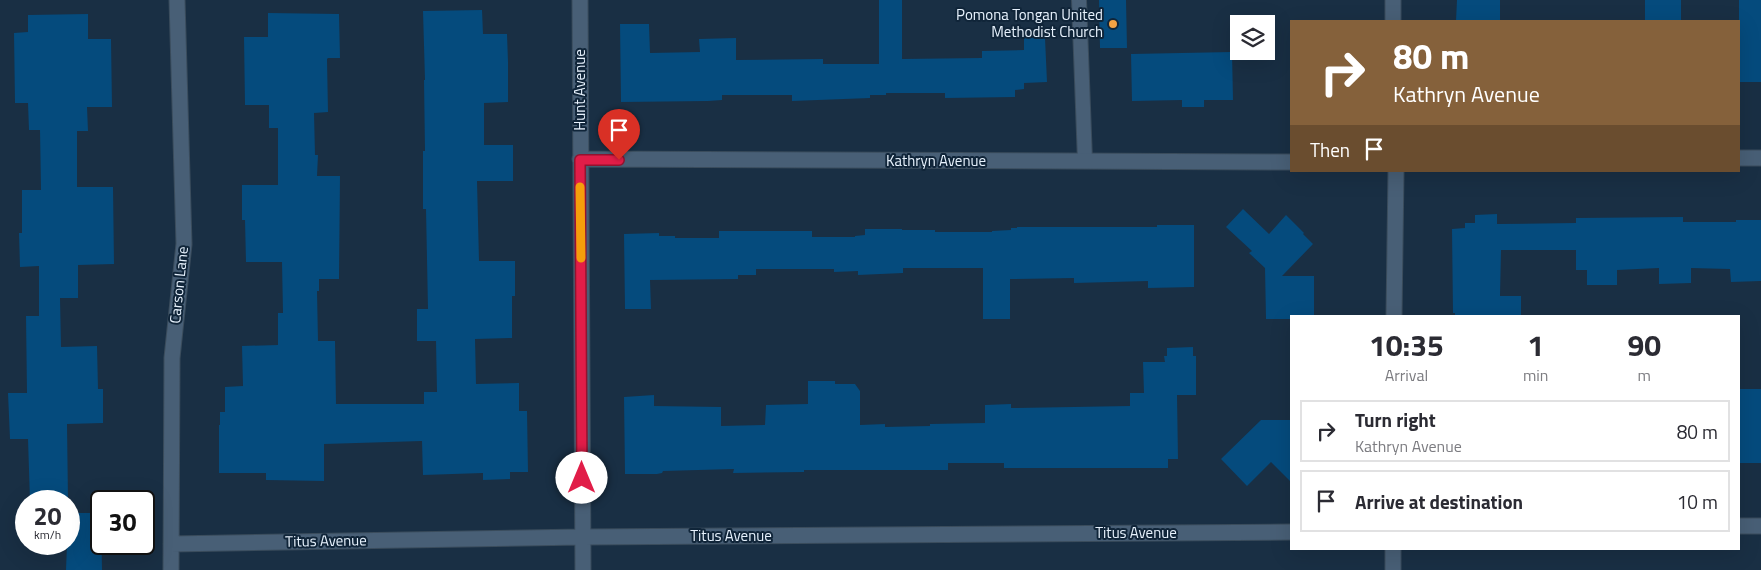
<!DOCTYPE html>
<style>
body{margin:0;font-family:"Titillium Web",sans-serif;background:#f7f7f7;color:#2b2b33;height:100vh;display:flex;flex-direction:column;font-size:19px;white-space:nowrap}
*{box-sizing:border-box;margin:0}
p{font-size:16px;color:#7c7c81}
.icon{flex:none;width:28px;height:28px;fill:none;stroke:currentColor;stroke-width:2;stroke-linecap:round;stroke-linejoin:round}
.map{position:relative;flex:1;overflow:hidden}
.side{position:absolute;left:1290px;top:315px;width:450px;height:235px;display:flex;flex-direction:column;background:#fff;border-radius:0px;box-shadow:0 5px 20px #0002}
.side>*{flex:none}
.banner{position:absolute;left:1290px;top:20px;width:450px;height:152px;border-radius:0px;box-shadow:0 5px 20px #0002;background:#85613b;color:#fff;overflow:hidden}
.buttons{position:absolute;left:1230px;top:15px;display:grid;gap:10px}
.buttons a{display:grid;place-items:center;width:45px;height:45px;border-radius:0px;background:#fff;box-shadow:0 5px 20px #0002;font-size:25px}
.speed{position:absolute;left:15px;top:490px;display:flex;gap:10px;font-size:25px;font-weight:700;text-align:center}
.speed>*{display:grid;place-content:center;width:65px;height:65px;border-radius:50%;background:#fff;box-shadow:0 5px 20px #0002;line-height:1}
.speed small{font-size:12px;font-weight:400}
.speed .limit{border:2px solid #111;border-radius:8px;background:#fff;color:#111}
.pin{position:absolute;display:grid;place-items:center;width:42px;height:42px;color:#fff;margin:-51px -21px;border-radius:50% 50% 50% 0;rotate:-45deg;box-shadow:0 0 5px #0007}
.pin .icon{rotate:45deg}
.me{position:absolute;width:55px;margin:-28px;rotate:0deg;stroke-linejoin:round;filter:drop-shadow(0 0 4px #0008)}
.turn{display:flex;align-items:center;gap:18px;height:105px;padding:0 20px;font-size:22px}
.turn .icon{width:65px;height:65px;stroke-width:2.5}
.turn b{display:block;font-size:35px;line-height:42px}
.then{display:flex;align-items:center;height:48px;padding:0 20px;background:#0003;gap:10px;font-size:19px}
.eta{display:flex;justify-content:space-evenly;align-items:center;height:85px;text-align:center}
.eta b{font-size:30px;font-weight:700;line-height:35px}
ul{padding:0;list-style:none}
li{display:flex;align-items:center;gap:15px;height:62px;margin:0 10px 8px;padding:0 10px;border:2px solid #e1e1e2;border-radius:0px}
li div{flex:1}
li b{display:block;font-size:19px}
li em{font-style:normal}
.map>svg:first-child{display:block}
.building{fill:#054b7d}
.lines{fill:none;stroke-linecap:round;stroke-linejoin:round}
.lane-casing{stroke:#3a4c5c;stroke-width:16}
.street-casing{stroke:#3a4c5c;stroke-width:17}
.secondary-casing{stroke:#3a4c5c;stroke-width:17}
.lane{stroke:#485f76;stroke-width:14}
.street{stroke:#485f76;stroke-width:15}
.secondary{stroke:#485f76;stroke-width:15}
.route-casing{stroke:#92132f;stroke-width:12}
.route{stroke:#e11d48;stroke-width:9}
.slow{stroke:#f59e0b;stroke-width:9}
.poi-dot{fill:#f4a344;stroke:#102539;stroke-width:2}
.labels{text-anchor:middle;stroke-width:4;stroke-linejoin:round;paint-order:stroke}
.poi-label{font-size:15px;fill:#e7f2fd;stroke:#102539;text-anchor:end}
.street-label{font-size:15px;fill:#e7f2fd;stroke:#102539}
</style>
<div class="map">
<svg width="1761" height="570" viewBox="0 0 1761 570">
<rect width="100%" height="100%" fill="#192f44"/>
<path class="building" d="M 879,0 L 902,0 L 902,59 L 982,58 L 982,51 L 1024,50 L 1024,38 L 1045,38 L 1047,82 L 1024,83 L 1024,89 L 1015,90 L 1015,97 L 945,98 L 945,93 L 886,93 L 886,95 L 870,95 L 870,98 L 792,101 L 792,95 L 722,95 L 722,100 L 708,101 L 621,102 L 620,24 L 649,24 L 650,53 L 700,52 L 699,39 L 736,38 L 736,60 L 823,59 L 823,64 L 879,64 Z
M 1099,0 L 1126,0 L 1127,48 L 1100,48 Z
M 1457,0 L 1500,0 L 1500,21 L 1456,21 Z
M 1645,0 L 1681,0 L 1681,21 L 1645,21 Z
M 1739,0 L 1761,0 L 1761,82 L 1739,82 Z
M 482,10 L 483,34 L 507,34 L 508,62 L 508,102 L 484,103 L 484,145 L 513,145 L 513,181 L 477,181 L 479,261 L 515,261 L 515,296 L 512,296 L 512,338 L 475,339 L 476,384 L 519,383 L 519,411 L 527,411 L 528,472 L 510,472 L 510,479 L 483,480 L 483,473 L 423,475 L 422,441 L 324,444 L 324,481 L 266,480 L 266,473 L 219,473 L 219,425 L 220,425 L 220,412 L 225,412 L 225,387 L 243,386 L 242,346 L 278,345 L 278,313 L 283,313 L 282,262 L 246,262 L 245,220 L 242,220 L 242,185 L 278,185 L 278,128 L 269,128 L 269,105 L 245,105 L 244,37 L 268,37 L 268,13 L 339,14 L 340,58 L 328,58 L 327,59 L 328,112 L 314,113 L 315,155 L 318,155 L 317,176 L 340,176 L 339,279 L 319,279 L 319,291 L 317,291 L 318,341 L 335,341 L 336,404 L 424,404 L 424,392 L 437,392 L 436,341 L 417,341 L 417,309 L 428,309 L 426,209 L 423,209 L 423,151 L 425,151 L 424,80 L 425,80 L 423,11 Z
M 88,14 L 88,39 L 111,39 L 112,107 L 87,107 L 88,131 L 77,131 L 77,187 L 113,187 L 114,264 L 78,265 L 78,298 L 60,298 L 61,347 L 97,346 L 98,389 L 103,389 L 103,423 L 67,424 L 68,501 L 30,501 L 28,439 L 10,439 L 8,393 L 27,393 L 26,316 L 39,316 L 39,266 L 20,267 L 19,233 L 22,233 L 22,190 L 41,190 L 40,130 L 29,130 L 28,103 L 15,103 L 14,33 L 28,32 L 28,15 Z
M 1232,52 L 1233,100 L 1204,100 L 1204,107 L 1182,107 L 1182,100 L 1132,101 L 1131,54 Z
M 1243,209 L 1269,234 L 1286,215 L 1304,233 L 1303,234 L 1313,244 L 1282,276 L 1314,276 L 1314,316 L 1291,316 L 1291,319 L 1266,319 L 1265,268 L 1249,253 L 1252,251 L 1226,227 Z
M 1497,214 L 1497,224 L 1576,223 L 1576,218 L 1683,217 L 1683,222 L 1736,222 L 1736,220 L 1761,220 L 1761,281 L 1731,282 L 1730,269 L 1691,268 L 1691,283 L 1659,284 L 1659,268 L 1617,270 L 1617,285 L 1587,285 L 1587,270 L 1576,270 L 1576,250 L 1501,250 L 1500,296 L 1521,296 L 1521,316 L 1455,316 L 1455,313 L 1453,313 L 1452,229 L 1465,228 L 1465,223 L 1475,223 L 1475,215 Z
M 1157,225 L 1194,225 L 1194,287 L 1148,288 L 1148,281 L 1074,283 L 1074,278 L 1010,279 L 1010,319 L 983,319 L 983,268 L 903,268 L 903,273 L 858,275 L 858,271 L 834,272 L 834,269 L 756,269 L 756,275 L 738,275 L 738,279 L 650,280 L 651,309 L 625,309 L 624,234 L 659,233 L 659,236 L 675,236 L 675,238 L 719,238 L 719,231 L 812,231 L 812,237 L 855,237 L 855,236 L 865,235 L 865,229 L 902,229 L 902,230 L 935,230 L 935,232 L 992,232 L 992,231 L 1011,230 L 1011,228 L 1017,228 L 1017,227 L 1157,227 Z
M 1193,347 L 1193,356 L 1196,356 L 1196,395 L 1177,395 L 1178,459 L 1168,459 L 1168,468 L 1004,468 L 1004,463 L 948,463 L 948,470 L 804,470 L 804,472 L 733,473 L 734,469 L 663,471 L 662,473 L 657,474 L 625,474 L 624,397 L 654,395 L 654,406 L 721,407 L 721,426 L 765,425 L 766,405 L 808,404 L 808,381 L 835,381 L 835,384 L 855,384 L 860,391 L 860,425 L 885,424 L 885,427 L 930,426 L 930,424 L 985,423 L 985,405 L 1011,404 L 1011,408 L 1130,406 L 1130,393 L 1144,393 L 1143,362 L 1165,362 L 1164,356 L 1167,356 L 1167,348 Z
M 1739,389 L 1761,389 L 1761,463 L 1739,463 Z
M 1261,420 L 1291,420 L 1291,482 L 1271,462 L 1247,486 L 1221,459 Z
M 69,513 L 101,513 L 102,570 L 66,570 L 67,544 L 69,544 Z"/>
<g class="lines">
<g class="lane-casing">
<path id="lane" d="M 1079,0 L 1085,161"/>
</g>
<g class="street-casing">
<path id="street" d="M 580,0 L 583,570
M 1739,158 L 1761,158
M 580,159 L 1291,162
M 1739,526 L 1761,526
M 171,544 L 582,537 L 1291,532
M 171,570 L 172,358 L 184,244 L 177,0"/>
</g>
<g class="secondary-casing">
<path id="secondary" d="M 1393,0 L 1393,21
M 1394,316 L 1396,171
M 1393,549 L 1393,570"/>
</g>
<use href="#lane" class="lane"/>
<use href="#street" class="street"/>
<use href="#secondary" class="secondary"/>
</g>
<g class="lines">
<g class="route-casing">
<path id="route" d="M 582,478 L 580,160 L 619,160"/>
</g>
<use href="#route" class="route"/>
<path class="slow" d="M 580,187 L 581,258"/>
</g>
<circle class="poi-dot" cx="1113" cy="24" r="5"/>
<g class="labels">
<g class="poi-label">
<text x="1103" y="20">Pomona Tongan United<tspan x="1103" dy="17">Methodist Church</tspan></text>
</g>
<g class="street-label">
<text transform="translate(580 90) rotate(-90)" y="5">Hunt Avenue</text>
<text x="936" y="166">Kathryn Avenue</text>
<text transform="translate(179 285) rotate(-84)" y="5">Carson Lane</text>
<text x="1136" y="538">Titus Avenue</text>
<text x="731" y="541">Titus Avenue</text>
<text transform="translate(326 541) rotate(-1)" y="5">Titus Avenue</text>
</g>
</g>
</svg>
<div class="buttons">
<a><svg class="icon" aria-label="layers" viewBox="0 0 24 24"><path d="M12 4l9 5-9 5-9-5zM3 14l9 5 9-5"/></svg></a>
</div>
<div class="speed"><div>20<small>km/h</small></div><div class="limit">30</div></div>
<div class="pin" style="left:619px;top:160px;background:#d93025"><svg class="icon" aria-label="arrive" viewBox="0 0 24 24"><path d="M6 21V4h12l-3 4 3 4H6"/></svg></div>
<svg class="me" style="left:582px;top:478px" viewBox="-20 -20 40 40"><circle r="19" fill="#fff"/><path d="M0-13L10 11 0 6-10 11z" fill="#e11d48"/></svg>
<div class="banner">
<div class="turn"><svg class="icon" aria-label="right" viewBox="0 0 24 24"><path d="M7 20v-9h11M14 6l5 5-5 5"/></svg><div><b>80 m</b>Kathryn Avenue</div></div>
<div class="then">Then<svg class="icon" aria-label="arrive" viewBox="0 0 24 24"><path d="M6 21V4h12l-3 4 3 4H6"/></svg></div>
</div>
<section class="side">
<div class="eta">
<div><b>10:35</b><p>Arrival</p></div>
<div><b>1</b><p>min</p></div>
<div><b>90</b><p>m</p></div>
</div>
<ul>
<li><svg class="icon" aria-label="right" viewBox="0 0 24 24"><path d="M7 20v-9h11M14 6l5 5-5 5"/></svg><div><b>Turn right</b><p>Kathryn Avenue</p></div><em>80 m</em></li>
<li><svg class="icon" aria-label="arrive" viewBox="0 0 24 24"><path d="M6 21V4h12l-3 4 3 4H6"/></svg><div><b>Arrive at destination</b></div><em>10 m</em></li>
</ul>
</section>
</div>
